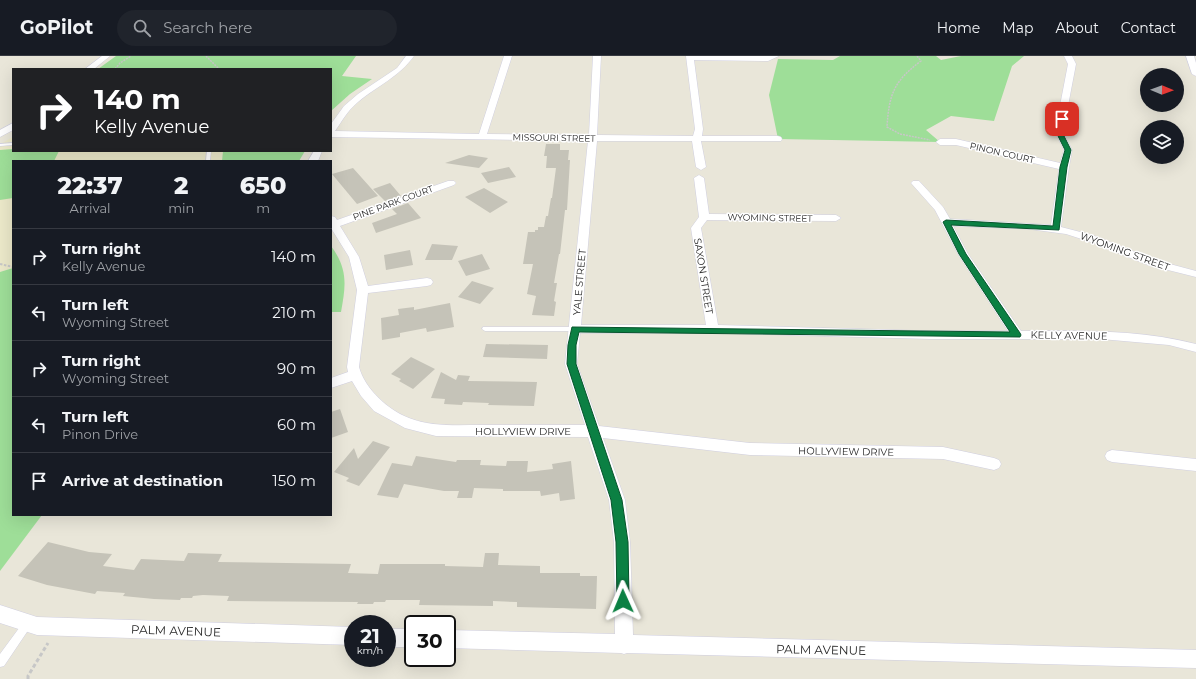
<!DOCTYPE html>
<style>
body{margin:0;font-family:Montserrat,sans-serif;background:#20242c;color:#f1f3f6;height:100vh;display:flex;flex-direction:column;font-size:15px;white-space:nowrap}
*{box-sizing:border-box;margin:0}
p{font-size:13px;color:#9ea1a6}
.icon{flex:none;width:22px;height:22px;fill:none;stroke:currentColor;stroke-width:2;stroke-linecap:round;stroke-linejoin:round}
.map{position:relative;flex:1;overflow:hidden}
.side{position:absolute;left:12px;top:104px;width:320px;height:356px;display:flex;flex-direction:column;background:#171b24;border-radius:0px;box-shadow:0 4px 16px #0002}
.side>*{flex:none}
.banner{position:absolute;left:12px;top:12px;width:320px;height:84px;border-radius:0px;box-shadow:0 4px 16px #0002;background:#202124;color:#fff;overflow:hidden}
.needle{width:26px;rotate:91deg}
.buttons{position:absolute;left:1140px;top:12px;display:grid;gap:8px}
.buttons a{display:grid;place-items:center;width:44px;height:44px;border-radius:50%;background:#171b24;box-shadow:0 4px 16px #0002;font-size:20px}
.speed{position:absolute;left:344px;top:559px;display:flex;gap:8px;font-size:20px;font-weight:700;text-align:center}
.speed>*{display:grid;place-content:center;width:52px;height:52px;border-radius:50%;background:#171b24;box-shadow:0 4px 16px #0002;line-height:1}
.speed small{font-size:10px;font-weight:400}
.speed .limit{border:2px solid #111;border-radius:6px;background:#fff;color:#111}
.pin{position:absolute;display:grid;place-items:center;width:34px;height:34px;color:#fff;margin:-17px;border-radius:8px;box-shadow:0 2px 6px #0006}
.me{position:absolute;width:44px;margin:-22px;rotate:359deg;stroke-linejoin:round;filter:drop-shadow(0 0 3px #0008)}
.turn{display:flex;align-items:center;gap:14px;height:84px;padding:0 16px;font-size:18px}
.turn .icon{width:52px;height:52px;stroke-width:2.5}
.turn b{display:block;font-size:28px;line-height:34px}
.eta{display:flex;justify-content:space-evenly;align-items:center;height:68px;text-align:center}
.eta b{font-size:24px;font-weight:800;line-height:28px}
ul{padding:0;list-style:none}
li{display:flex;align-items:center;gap:12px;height:56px;padding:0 16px;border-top:1px solid #363941}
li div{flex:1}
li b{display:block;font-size:15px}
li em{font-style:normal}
header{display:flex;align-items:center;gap:24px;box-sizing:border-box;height:56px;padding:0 20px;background:#171b24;border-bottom:1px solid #363941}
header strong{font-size:19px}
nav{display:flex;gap:22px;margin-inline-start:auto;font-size:14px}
.search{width:280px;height:36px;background:#20242c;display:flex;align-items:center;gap:10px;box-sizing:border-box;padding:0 14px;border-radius:22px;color:#9ea1a6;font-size:15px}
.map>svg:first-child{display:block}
.education{fill:#ebe8c9}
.green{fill:#9ede98}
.building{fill:#c5c3b8}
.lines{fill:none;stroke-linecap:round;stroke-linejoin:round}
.lane-casing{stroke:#d0cfe0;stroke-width:1}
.street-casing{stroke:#d0cfe0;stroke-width:1}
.path-far2{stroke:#c7c7c7;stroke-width:1.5;stroke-dasharray:2 1;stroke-linecap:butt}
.path-far1{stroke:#c7c7c7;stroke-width:2;stroke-dasharray:2.5 1.5;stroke-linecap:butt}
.path{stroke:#c7c7c7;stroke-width:3;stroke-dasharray:4 2.5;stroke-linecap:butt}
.lane{fill:#fff;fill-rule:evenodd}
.street{fill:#fff;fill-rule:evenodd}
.route{fill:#0b8043;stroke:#07532c}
.labels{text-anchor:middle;stroke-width:3;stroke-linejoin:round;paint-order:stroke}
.far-street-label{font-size:9px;fill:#272727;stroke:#fff}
.street-label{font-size:10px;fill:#272727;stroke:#fff}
.near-street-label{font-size:12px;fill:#272727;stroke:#fff}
</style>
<header>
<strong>GoPilot</strong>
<div class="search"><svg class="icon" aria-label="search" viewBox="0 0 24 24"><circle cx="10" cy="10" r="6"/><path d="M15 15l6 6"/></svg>Search here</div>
<nav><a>Home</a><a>Map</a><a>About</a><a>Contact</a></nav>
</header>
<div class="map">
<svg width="1196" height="623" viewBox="0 0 1196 623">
<rect width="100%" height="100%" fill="#e9e6d9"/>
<path class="education" d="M 13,81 L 13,95 L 223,95 L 222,105 L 13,105 L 13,212 L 0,216 L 0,88 Z"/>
<path class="green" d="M 116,0 L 356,0 L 342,20 L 372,23 L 350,38 L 331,55 L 331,13 L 98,13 Z
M 840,0 L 936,0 L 941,4 L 961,0 L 1024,0 L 1012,10 L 994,65 L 951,60 L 926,74 L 940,86 L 778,83 L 769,39 L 778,3 L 833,4 Z
M 13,93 L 13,95 L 59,95 L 54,105 L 13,105 L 13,142 L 0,144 L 0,94 Z
M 223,95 L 305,95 L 299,105 L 222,105 Z
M 331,190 C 348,213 346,229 341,256 L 331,256 Z
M 13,212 L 13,459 L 42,459 L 0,515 L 0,216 Z"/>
<path class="building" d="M 546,88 L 560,88 L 560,94 L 569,94 L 568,104 L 570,104 L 567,154 L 565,154 L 560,198 L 559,198 L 554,227 L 557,227 L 554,245 L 556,246 L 554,260 L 532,259 L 536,240 L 527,238 L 533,208 L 523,208 L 528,176 L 535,176 L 535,174 L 538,174 L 538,171 L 544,171 L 546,160 L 548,160 L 551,142 L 552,142 L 556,112 L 546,112 L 547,100 L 544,100 Z
M 469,99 L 488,102 L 479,112 L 445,107 Z
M 509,111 L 516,121 L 488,127 L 481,117 Z
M 353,112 L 378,140 L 357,148 L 332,118 Z
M 390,127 L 401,140 L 385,145 L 373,133 Z
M 484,132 L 508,146 L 490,157 L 465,141 Z
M 408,147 L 421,162 L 376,177 L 372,167 L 397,158 L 392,153 Z
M 432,188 L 458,190 L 452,204 L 425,204 Z
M 410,194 L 413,209 L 386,214 L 384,199 Z
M 482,198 L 490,213 L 466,220 L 458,205 Z
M 472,225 L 494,232 L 480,248 L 458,241 Z
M 450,247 L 454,271 L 427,276 L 426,272 L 400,277 L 400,281 L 382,284 L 381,262 L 399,259 L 398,253 L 414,251 L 414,254 Z
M 486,288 L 548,289 L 547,303 L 483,301 Z
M 411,301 L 435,313 L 413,333 L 399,325 L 401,323 L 391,318 Z
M 441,316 L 456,324 L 458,319 L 470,320 L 468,325 L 537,326 L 534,350 L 488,349 L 489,347 L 463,346 L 462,349 L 444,348 L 445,343 L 431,342 Z
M 340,353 L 348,376 L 331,382 L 331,356 Z
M 373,385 L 390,391 L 359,430 L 346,425 L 349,422 L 334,416 L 354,392 L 358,403 Z
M 416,400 L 456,406 L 457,404 L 481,404 L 480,409 L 506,410 L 507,405 L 528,405 L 527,416 L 553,413 L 552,408 L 571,405 L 575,443 L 560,445 L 559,437 L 541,440 L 540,435 L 503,435 L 503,433 L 474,432 L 472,442 L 457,442 L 459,435 L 444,435 L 404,428 L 398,442 L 377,439 L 392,407 L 412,410 Z
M 48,486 L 89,496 L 112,498 L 103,510 L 134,514 L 141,503 L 184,505 L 188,497 L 222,498 L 218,506 L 351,508 L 348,517 L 378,518 L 380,508 L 445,508 L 445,510 L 483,511 L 485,497 L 499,497 L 498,509 L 540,510 L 540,517 L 580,517 L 580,520 L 597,520 L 596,553 L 517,551 L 517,546 L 493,545 L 493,550 L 419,549 L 420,544 L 386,544 L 385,546 L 374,546 L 373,548 L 357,548 L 358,546 L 227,545 L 229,540 L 203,539 L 193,540 L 192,542 L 181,542 L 180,544 L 154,543 L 123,540 L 125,537 L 97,535 L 95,538 L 47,529 L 18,520 Z"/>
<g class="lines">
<g class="lane-casing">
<path id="lane" d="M 13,87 L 13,89 L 0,90 L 0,88 Z
M 207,95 L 211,95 L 210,105 L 206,105 Z
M 483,271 L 575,271 L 578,273 L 575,275 L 485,275 L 482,273 Z
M 28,562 L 31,564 L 33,567 L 31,570 L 4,610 L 0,611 L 0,598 L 25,564 Z"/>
</g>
<g class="street-casing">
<path id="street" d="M 102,0 L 110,0 L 94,13 L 85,13 Z
M 406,0 L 414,0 C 399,21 377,30 358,46 C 348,54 342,65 335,75 L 479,78 L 504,0 L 512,0 L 487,78 L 589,79 L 593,0 L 601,0 L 597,79 L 693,80 L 695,73 L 686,0 L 779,0 L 768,5 L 694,4 L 703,73 L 702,80 L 778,80 L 781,81 L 782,83 L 781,85 L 701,85 L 706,111 L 701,114 L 696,111 L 692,85 L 597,85 L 581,269 L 706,269 L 691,172 L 699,161 L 694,122 L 699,119 L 704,122 L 709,158 L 836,159 L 841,162 L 836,165 L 707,164 L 701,172 L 718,269 L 931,275 L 1008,275 L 958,198 L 935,154 L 911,127 L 913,125 L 919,125 L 943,151 L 950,163 L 1051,169 L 1059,113 L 956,89 L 940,89 L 936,86 L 940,83 L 956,83 L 1060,107 L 1064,94 L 1055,76 L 1068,8 L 1064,0 L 1072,0 L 1076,8 L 1063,76 L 1072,94 L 1069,111 L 1061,171 L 1092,179 L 1155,204 L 1196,215 L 1196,221 L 1148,209 L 1094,187 L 1066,178 L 1029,173 L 953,170 L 968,198 L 1021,275 C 1079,275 1139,273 1196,288 L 1196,296 L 1169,289 L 1101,283 L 931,283 L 713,277 L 580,277 L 577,308 L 599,370 L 750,387 L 943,391 L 994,402 L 999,404 L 1001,408 L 999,412 L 994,414 L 943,403 L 750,399 L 603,382 L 625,444 L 630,486 L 633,579 L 1196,594 L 1196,612 L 627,597 L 624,598 L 621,597 L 447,592 L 447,574 L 615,578 L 614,486 L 609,444 L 588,381 L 436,380 L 405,372 L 374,355 L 361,340 L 352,325 L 331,332 L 331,322 L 348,316 L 347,311 L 357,234 L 349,201 L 331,172 L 331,160 L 335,161 L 337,164 L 448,125 L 454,125 L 456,127 L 454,129 L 340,170 L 359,201 L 368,230 L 427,222 L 431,223 L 433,226 L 431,229 L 427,230 L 368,237 L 359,311 C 365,333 388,354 409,362 C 431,371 458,369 481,369 C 516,369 550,369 585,369 L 565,308 L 588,85 L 331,81 L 331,68 L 344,50 L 358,38 L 397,12 Z
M 1186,0 L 1194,0 L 1196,7 L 1196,20 L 1192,18 Z
M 13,67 L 13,74 L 0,81 L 0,74 Z
M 314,95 L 322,95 L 318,105 L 308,105 Z
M 1112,394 L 1196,403 L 1196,415 L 1112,406 L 1107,404 L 1105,400 L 1107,396 Z
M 0,549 L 37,561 L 353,571 L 353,589 L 37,579 L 0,567 Z
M 387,573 L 413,573 L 413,591 L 387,591 Z"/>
</g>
<path class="path-far2" d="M 206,0 L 219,13
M 917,0 L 921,5 C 894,25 889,38 887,71 L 900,78 L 930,84
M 115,13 L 120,7 L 131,0"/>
<path class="path-far1" d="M 0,208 L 13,211"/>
<path class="path" d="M 28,623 L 28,620 L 48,587"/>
<use href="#lane" class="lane"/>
<use href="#street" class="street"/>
</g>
<path class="route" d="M 1060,61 L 1065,63 L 1062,76 L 1071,94 L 1067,111 L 1059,174 L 951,169 L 966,198 L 1020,277 L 1021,279 L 1020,281 L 579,276 L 576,289 L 576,308 L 622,444 L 628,486 L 629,545 L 627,549 L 623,551 L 619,549 L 617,545 L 616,486 L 611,444 L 567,308 L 568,289 L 572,271 L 1010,276 L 959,198 L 943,166 L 946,164 L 1053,170 L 1060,111 L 1065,94 L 1056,76 Z"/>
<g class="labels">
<g class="far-street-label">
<text transform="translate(554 82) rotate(1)" y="3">MISSOURI STREET</text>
<text transform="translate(1002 97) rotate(13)" y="3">PINON COURT</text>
<text transform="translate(393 147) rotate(-20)" y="3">PINE PARK COURT</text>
<text transform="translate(770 162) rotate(1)" y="3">WYOMING STREET</text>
</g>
<g class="street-label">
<text transform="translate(1125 195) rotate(20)" y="4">WYOMING STREET</text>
<text transform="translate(704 220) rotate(81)" y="4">SAXON STREET</text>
<text transform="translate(579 226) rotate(-85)" y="4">YALE STREET</text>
<text transform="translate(1069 279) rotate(1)" y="4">KELLY AVENUE</text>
<text x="523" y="379">HOLLYVIEW DRIVE</text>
<text transform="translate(846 395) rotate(1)" y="4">HOLLYVIEW DRIVE</text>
</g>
<g class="near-street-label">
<text transform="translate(176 575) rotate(2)" y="4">PALM AVENUE</text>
<text transform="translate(821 594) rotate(1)" y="4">PALM AVENUE</text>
</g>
</g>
</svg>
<div class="buttons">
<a><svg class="needle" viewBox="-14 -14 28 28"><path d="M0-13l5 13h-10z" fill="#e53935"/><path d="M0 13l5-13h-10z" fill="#9ea1a6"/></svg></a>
<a><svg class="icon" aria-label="layers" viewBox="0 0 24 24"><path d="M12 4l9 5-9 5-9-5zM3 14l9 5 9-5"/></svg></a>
</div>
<div class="speed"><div>21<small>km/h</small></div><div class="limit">30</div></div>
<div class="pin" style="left:1062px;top:63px;background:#d93025"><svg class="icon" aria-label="arrive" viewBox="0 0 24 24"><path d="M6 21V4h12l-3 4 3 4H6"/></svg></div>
<svg class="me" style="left:623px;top:545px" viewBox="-20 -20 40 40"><path d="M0-17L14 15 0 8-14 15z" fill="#0b8043" stroke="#fff" stroke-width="4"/></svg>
<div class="banner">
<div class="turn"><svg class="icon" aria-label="right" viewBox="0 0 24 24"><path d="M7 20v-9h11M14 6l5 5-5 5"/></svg><div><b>140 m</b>Kelly Avenue</div></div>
</div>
<section class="side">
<div class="eta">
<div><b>22:37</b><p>Arrival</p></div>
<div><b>2</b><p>min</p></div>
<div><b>650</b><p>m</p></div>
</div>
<ul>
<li><svg class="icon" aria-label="right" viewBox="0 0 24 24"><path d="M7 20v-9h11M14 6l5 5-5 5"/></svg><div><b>Turn right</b><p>Kelly Avenue</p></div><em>140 m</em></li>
<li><svg class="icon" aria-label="left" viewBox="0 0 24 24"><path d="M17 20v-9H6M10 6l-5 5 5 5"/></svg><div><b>Turn left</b><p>Wyoming Street</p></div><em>210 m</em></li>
<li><svg class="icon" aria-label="right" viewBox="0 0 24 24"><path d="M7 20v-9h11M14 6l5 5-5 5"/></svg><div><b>Turn right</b><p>Wyoming Street</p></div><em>90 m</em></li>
<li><svg class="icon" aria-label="left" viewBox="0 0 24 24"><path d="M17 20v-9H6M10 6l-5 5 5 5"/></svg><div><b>Turn left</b><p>Pinon Drive</p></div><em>60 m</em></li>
<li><svg class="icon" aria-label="arrive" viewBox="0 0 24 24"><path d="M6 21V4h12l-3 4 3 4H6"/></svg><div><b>Arrive at destination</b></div><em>150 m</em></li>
</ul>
</section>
</div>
